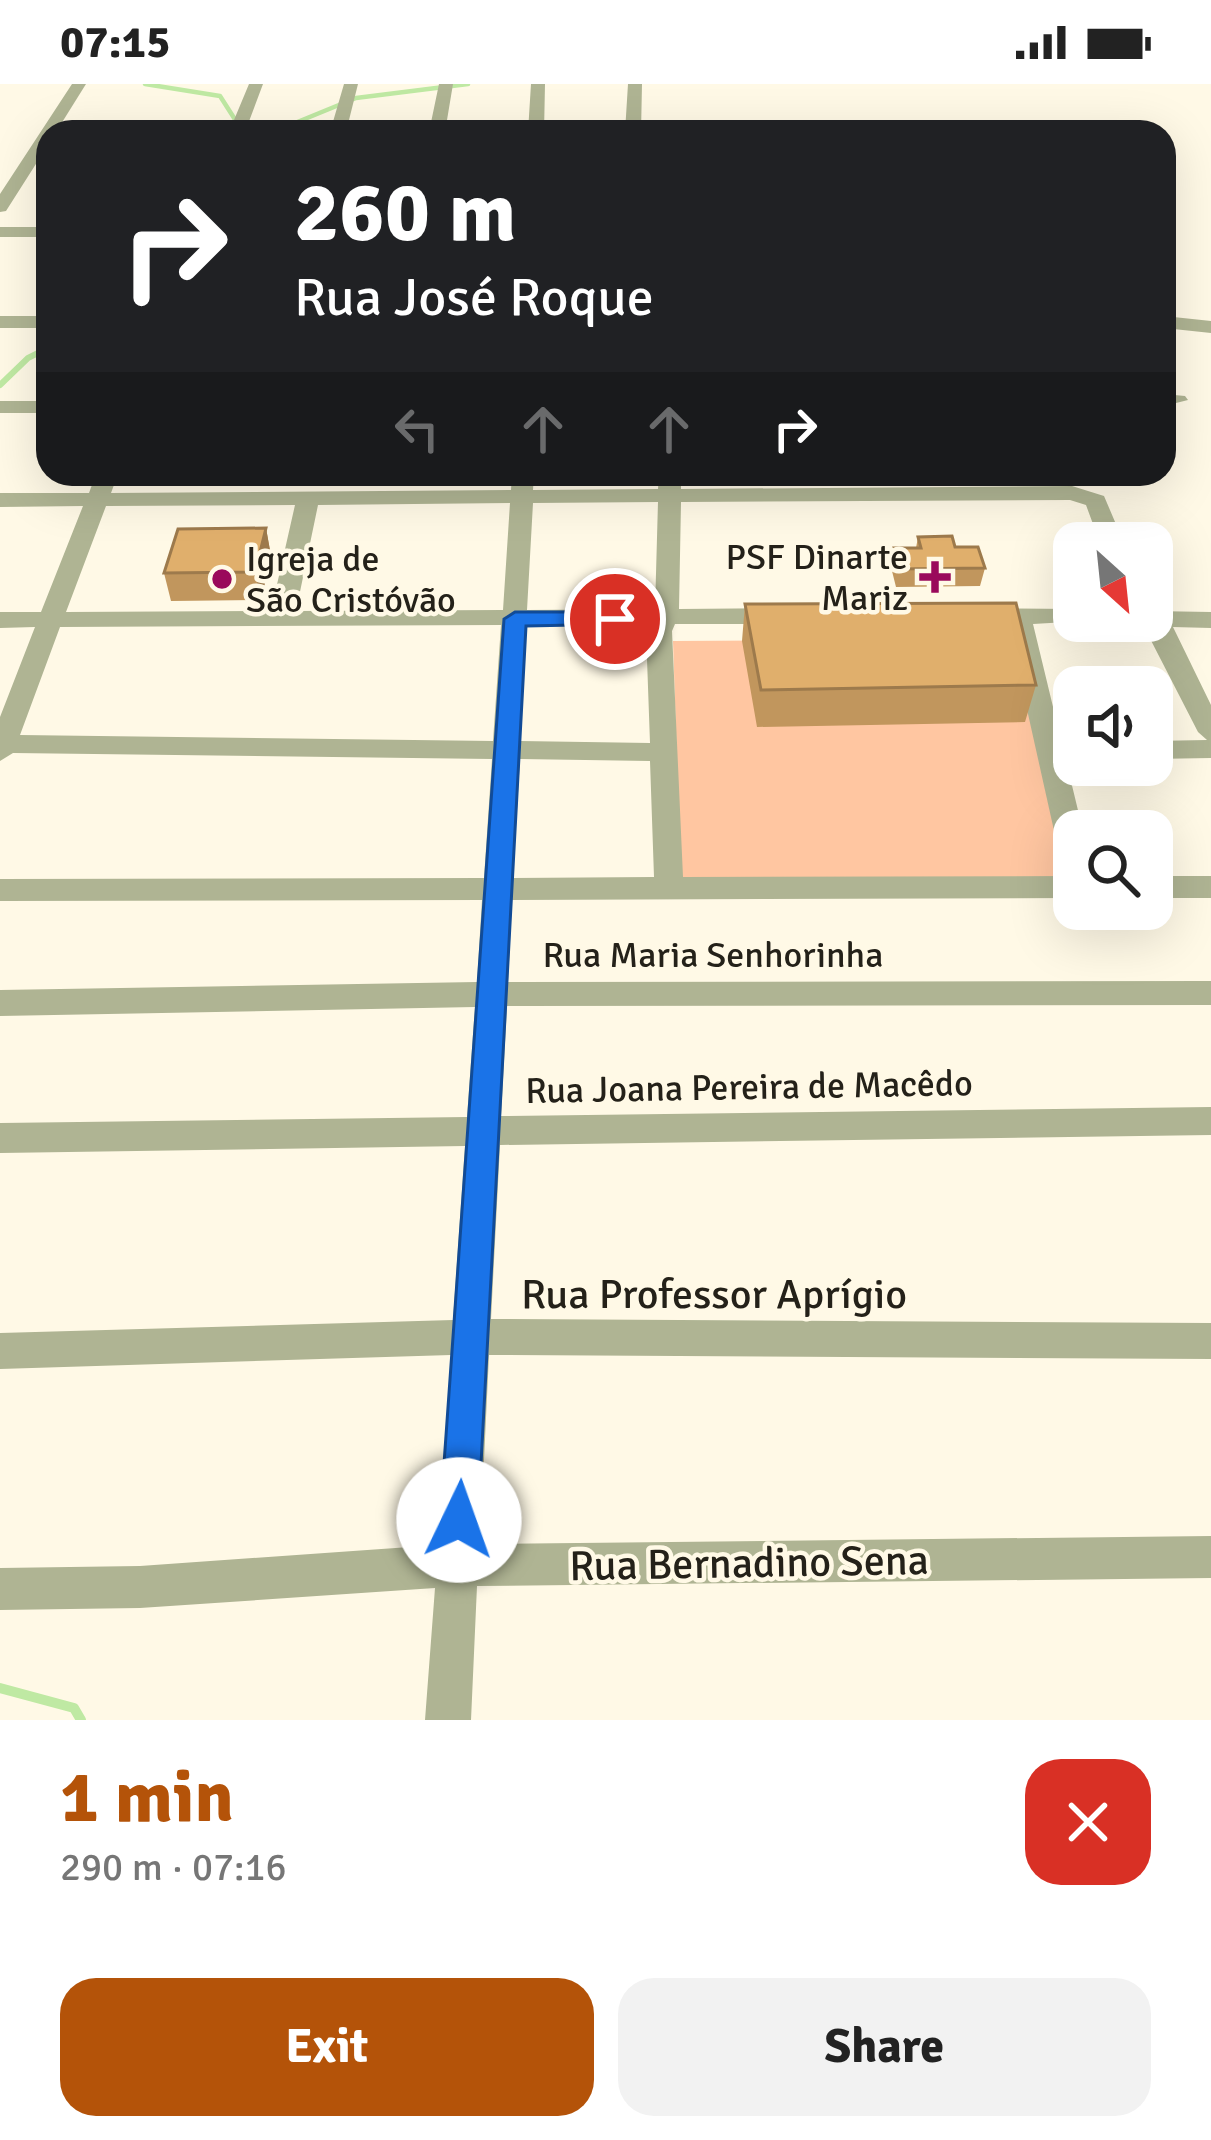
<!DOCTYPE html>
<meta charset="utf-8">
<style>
body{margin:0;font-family:Signika,sans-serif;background:#f2f2f2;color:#222;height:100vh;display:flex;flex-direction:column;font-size:45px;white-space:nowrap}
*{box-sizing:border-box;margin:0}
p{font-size:39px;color:#767676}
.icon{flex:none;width:66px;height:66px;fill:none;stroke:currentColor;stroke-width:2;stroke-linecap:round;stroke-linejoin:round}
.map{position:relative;height:1636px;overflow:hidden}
.details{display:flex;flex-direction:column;background:#fff;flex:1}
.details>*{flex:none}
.top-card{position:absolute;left:36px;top:36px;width:1140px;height:366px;border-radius:36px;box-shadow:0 12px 48px #0002;background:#202124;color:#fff;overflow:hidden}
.needle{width:78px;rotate:153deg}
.tools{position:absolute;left:1053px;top:438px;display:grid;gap:24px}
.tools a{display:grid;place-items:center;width:120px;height:120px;border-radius:24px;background:#fff;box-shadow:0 12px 48px #0002;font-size:60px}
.pin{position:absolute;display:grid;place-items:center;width:102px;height:102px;color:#fff;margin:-51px;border:6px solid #fff;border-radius:50%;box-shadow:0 3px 12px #0007}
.me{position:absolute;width:132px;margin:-66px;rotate:3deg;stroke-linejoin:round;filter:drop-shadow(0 0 9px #0008)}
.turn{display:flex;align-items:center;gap:42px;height:252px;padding:0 60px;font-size:54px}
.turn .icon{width:156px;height:156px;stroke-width:2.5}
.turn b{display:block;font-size:84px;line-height:102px}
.lanes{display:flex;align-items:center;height:114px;padding:0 60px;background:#0003;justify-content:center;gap:60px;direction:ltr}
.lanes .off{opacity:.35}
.round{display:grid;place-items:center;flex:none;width:126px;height:126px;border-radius:36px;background:#f2f2f2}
.head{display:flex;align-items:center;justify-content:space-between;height:204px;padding:0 60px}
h1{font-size:72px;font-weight:700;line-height:90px;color:#b45309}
.action{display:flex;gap:24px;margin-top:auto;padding:24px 60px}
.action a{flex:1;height:138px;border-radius:36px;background:#b45309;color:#fff;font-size:48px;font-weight:700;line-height:138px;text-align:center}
.action a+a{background:#f2f2f2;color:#222}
.status{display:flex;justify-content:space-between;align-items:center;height:84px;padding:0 60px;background:#fff;direction:ltr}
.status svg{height:33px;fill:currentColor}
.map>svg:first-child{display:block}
.green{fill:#ffc6a1}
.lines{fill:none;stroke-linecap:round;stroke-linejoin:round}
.stream-far2{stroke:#bfe9a3;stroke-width:4.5}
.stream-far1{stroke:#bfe9a3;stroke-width:6}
.stream{stroke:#bfe9a3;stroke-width:10}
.minor{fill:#afb493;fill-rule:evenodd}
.wall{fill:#c1965d}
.shaded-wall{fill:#9d7a4c}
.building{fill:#e0af6c;stroke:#9d7a4c;stroke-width:3}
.route{fill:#1a73e8;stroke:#114b97;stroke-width:3}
.poi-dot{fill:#9a095b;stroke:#fff9e6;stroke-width:4.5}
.labels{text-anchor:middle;stroke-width:9;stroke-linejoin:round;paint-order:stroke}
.poi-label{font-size:36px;fill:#242119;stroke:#fff9e6;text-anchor:end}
.street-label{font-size:36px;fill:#242119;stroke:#fff9e6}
.near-street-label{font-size:42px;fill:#242119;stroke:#fff9e6}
</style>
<div class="status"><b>07:15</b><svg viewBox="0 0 49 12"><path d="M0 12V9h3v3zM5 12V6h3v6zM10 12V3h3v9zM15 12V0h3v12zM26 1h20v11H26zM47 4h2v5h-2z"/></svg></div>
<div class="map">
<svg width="1211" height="1636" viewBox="0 0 1211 1636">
<rect width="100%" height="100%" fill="#fff9e6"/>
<path class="green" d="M 1014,555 C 1034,636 1047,717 1069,798 L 681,800 L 673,557 Z"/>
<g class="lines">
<path class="stream-far2" d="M 145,0 L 220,12 L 243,48
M 273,48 L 356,14 L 468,0"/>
<path class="stream-far1" d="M 0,301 L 28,274 L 48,264"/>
<path class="stream" d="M 0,1604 L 74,1624 L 81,1636"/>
<path class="minor" d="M 72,0 L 86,0 L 56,48 L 48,48 L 48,61 L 6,127 L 0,128 L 0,110 Z
M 249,0 L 263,0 L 245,48 L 229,48 Z
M 344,0 L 358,0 L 346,48 L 330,48 Z
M 439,0 L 453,0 L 445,48 L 429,48 Z
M 531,0 L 545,0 L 544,48 L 528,48 Z
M 628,0 L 642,0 L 641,48 L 625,48 Z
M 0,143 L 48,143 L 48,153 L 0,153 Z
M 0,232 L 48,232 L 48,244 L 0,244 Z
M 1164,232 L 1211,237 L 1211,249 L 1164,244 Z
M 1164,310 L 1185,312 L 1188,316 L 1164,322 Z
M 0,317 L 48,317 L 48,329 L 0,329 Z
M 96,390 L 118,390 L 111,409 L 511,406 L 512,390 L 534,390 L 533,406 L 658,405 L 659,390 L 681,390 L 681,405 L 1072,402 L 1104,412 L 1124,459 L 1100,459 L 1086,421 L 1070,416 L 681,418 L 679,525 L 786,524 L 798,532 L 786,540 L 675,540 L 672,547 L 683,793 L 1074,792 L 1074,814 L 512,816 L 508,898 L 1211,897 L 1211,921 L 507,922 L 501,1032 L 1211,1023 L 1211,1051 L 500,1061 L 491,1235 L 1211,1239 L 1211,1275 L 489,1271 L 480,1460 L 1211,1452 L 1211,1494 L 477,1502 L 471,1636 L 425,1636 L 435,1504 L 140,1524 L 0,1526 L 0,1484 L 140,1482 L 438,1461 L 451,1271 L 0,1285 L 0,1249 L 453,1236 L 465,1062 L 0,1069 L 0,1039 L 467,1033 L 475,923 L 0,932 L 0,906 L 477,898 L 482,816 L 0,817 L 0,795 L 484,794 L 492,675 L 13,669 L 0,677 L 0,633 L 35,543 L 0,544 L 0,528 L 41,528 L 83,422 L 0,423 L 0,409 L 89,409 ZM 658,418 L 655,525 L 527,526 L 533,419 ZM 510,419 L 503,526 L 296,527 L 318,421 ZM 295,421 L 271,527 L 66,528 L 106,422 ZM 650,540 L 646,547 L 650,659 L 520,657 L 526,541 ZM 501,541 L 493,657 L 20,651 L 60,543 ZM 520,675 L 650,677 L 654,793 L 513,794 Z
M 978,524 L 1074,525 L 1074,537 L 1084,537 L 1033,540 L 1083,747 L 1074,747 L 1074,779 L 1059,769 L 1008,540 L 969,537 L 969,527 Z
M 1152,527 L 1211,528 L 1211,544 L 1173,543 L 1211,621 L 1211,674 L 1152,675 L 1152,657 L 1207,656 L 1198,648 L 1141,537 L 1152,537 Z
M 1152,792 L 1211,792 L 1211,814 L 1152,814 Z"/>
</g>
<path class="wall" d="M 266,444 L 271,472 L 261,516 L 171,517 L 164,489 Z
M 918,453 L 955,463 L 985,484 L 980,502 L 896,503 L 891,483 L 894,464 L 916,464 Z
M 745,520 L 1036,601 L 1025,638 L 757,643 L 742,557 Z"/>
<path class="shaded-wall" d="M 266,444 L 271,472 L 261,516 L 255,488 Z"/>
<path class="building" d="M 266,444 L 255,488 L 164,489 L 178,445 Z
M 952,452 L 955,463 L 978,463 L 985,484 L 899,485 L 894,464 L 921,464 L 918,453 Z
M 1016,519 L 1036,601 L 761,606 L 745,520 Z"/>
<path class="route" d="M 615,528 L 623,530 L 623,540 L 526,542 L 478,1436 L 472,1449 L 459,1454 L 445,1449 L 440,1436 L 504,535 L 515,528 Z"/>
<g class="poi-dot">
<path d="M929 475h12v12h12v12h-12v12h-12v-12h-12v-12h12z"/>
<circle cx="222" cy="495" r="12"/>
</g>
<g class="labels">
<g class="poi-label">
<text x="908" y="485">PSF Dinarte<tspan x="908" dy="41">Mariz</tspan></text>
<text x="246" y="487" text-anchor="start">Igreja de<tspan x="246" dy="41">São Cristóvão</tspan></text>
</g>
<g class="street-label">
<text x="713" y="883">Rua Maria Senhorinha</text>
<text transform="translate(749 1002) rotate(-1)" y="13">Rua Joana Pereira de Macêdo</text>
</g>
<g class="near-street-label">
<text x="714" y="1224">Rua Professor Aprígio</text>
<text transform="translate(749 1478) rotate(-1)" y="15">Rua Bernadino Sena</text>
</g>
</g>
</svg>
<div class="tools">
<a><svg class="needle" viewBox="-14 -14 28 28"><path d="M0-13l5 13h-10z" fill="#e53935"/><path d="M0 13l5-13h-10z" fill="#767676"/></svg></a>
<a><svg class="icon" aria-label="sound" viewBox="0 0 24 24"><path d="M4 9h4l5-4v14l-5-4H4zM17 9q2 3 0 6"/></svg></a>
<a><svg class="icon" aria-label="search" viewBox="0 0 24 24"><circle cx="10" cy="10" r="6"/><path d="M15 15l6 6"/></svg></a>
</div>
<div class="pin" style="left:615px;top:535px;background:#d93025"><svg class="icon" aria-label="arrive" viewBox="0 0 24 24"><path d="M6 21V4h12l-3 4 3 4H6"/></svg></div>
<svg class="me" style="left:459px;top:1436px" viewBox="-20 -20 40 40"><circle r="19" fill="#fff"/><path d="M0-13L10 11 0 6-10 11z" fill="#1a73e8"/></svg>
<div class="top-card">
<div class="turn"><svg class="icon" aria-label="right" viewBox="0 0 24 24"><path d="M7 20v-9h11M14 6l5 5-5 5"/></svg><div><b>260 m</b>Rua José Roque</div></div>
<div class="lanes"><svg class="icon off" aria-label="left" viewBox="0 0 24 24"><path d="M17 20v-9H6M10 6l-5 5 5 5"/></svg><svg class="icon off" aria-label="ahead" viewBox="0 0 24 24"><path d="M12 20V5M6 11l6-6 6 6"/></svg><svg class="icon off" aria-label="ahead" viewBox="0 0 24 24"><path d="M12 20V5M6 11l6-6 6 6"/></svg><svg class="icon" aria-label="right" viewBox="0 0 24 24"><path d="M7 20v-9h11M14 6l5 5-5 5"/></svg></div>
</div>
</div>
<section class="details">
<div class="head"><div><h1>1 min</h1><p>290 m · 07:16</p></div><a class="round" style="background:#d93025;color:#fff"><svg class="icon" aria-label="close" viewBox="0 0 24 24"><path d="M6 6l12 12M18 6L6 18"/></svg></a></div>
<div class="action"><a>Exit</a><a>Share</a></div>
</section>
